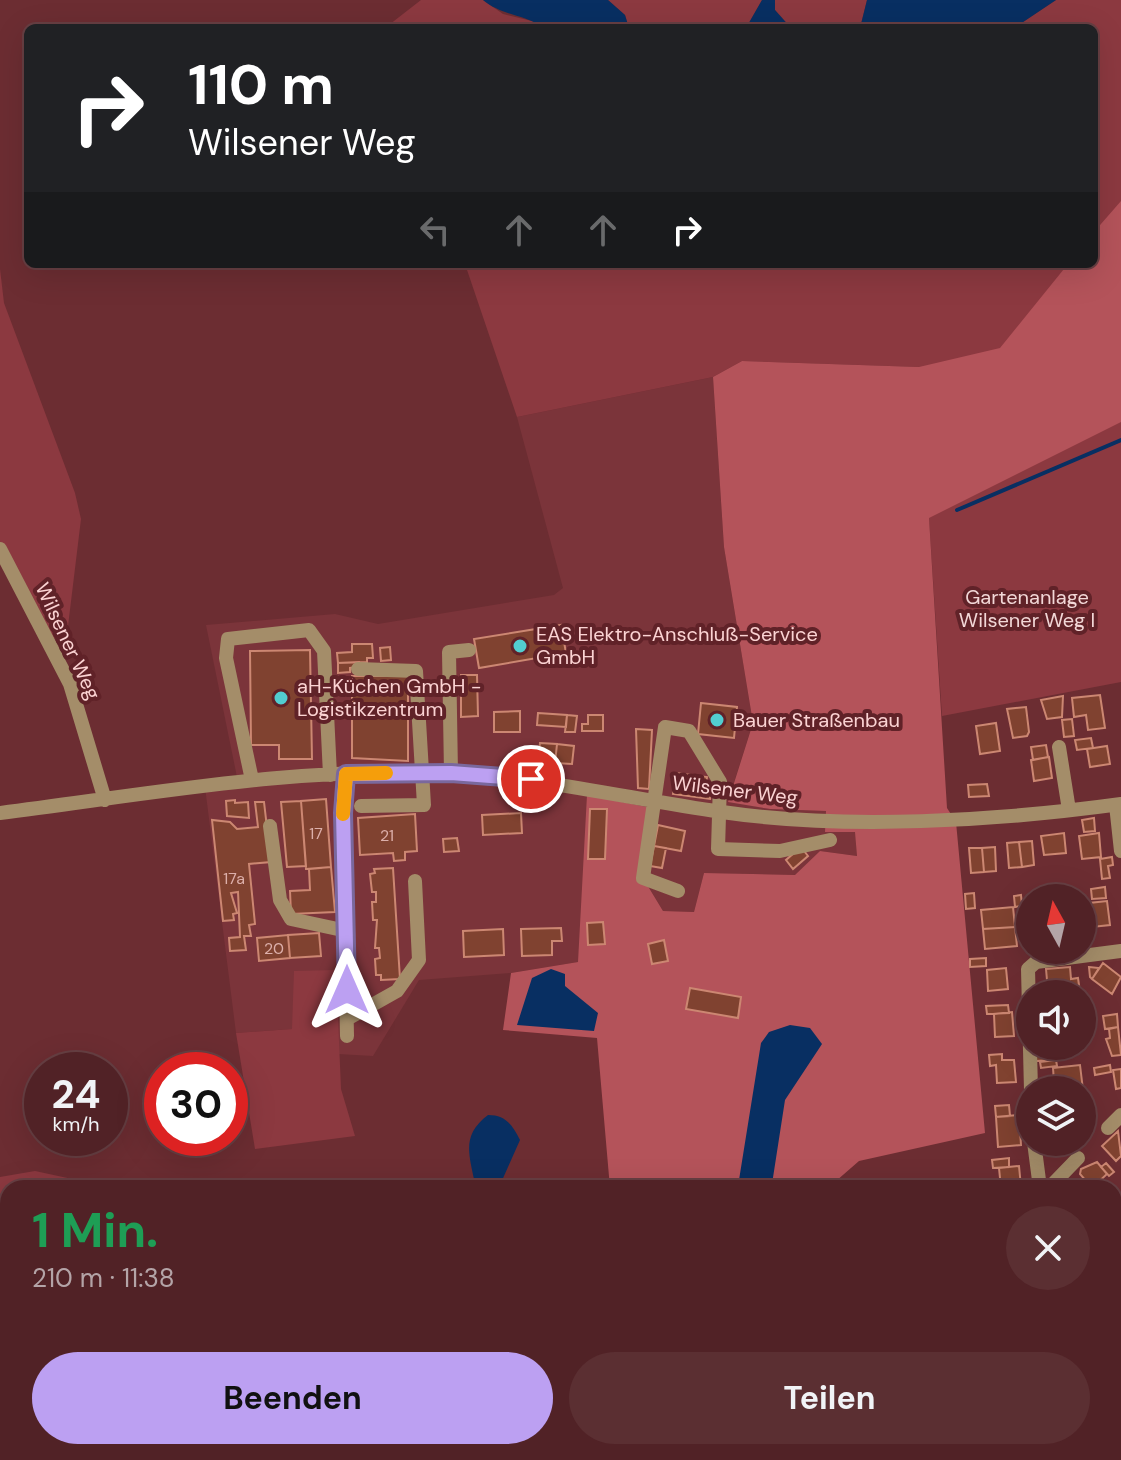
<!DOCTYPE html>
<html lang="de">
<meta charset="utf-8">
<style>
body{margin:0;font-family:"DM Sans",sans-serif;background:#5b2f32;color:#f1f3f6;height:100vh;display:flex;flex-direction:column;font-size:30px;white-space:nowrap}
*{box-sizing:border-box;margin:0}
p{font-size:26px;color:#b4a4a7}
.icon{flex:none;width:44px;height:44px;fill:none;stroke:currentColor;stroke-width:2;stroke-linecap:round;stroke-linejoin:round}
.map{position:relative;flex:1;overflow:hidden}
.panel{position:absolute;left:0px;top:1180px;width:1122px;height:280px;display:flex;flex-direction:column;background:#512226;border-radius:24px 24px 0 0;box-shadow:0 8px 32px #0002,0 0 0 2px #673f43}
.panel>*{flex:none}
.hud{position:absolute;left:24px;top:24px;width:1074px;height:244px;border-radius:12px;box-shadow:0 8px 32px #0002,0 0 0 2px #673f43;background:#202124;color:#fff;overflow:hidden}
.needle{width:52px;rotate:352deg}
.fabs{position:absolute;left:1016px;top:884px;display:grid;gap:16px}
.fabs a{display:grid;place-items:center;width:80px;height:80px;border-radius:50%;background:#512226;box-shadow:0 8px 32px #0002,0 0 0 2px #673f43;font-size:40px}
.speed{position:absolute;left:24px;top:1052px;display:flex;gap:16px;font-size:40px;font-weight:700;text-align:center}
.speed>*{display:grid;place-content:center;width:104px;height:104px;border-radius:50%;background:#512226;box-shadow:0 8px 32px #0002,0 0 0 2px #673f43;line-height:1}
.speed small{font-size:20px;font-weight:400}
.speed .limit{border:12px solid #d22;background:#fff;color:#111}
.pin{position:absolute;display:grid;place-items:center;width:68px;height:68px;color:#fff;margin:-34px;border:4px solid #fff;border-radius:50%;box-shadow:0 2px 8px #0007}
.me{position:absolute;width:88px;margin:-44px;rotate:0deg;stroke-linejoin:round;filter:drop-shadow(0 0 6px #0008)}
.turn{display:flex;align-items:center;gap:28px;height:168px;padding:0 32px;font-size:36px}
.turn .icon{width:104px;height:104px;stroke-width:2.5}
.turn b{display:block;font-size:56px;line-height:68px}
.lanes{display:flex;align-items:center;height:76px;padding:0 32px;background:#0003;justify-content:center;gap:40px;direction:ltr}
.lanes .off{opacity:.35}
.round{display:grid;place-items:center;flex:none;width:84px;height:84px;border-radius:42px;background:#5b2f32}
.overview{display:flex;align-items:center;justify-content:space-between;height:136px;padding:0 32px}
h1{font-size:48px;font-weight:700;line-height:60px;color:#1e9e55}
.button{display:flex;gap:16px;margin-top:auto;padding:16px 32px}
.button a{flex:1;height:92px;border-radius:48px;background:#bca0f2;color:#111;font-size:32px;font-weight:700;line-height:92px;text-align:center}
.button a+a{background:#5b2f32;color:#f1f3f6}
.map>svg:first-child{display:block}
.built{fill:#7b343a}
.green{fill:#8c3940}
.forest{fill:#b4535a}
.water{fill:#082f62}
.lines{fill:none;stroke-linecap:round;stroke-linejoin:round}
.stream{stroke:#082f62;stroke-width:4}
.building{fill:#804230;stroke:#cc8772;stroke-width:2}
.minor{stroke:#a48d69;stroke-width:14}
.major{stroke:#fbd59b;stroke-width:20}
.route-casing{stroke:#7a689d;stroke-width:20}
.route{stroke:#bca0f2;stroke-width:14}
.slow{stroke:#f59e0b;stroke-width:14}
.poi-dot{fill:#52cdd0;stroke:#602228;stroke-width:3}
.labels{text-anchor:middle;stroke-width:8;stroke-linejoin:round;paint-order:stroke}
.number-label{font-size:16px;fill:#dcafaa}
.park-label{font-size:20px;fill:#f2d7d7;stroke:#602228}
.poi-label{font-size:20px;fill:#fbd3d3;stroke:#602228;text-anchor:start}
.street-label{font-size:20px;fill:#fbd3d3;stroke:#602228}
</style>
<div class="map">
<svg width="1121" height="1460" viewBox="0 0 1121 1460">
<rect width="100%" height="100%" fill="#6c2d32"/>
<path class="built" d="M 713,377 L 724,547 L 753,723 L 728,801 L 770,809 L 826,811 L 856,832 L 857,856 L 820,851 L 796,875 L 704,873 L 694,912 L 663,911 L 643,878 L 578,962 L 511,973 L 419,980 L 373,1056 L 338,1054 L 336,970 L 292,1029 L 236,1033 L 205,787 L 238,782 L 206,625 L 335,614 L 378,624 L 554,595 L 563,588 L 517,417 Z"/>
<path class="green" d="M 421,0 L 483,0 L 503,14 L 536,22 L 544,28 L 385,28 Z
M 608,0 L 762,0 L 746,28 L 629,28 L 625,15 Z
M 775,0 L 867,0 L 860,28 L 791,28 L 775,10 Z
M 1056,0 L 1121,0 L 1121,682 L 942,716 L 919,367 L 742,361 L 713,377 L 517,417 L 465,264 L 1094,264 L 1094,28 L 1014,28 Z
M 0,269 L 4,303 L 75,493 L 81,519 L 68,626 L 51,641 L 0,549 Z
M 336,970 L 341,1089 L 355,1136 L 255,1149 L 236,1033 L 292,1029 L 294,971 Z
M 35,1171 L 114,1188 L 8,1188 L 8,1257 L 0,1242 L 0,1177 Z
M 1114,1313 L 1121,1317 L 1121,1460 L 729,1460 L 734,1452 L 1114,1452 Z
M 236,1452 L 350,1452 L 362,1460 L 246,1460 Z"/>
<path class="forest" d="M 1121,201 L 1121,422 L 929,518 L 947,808 L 956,822 L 985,1133 L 859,1161 L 828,1188 L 610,1188 L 597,1038 L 503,1030 L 511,973 L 578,962 L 587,795 L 652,808 L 643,878 L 663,911 L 694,912 L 704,873 L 795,875 L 820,851 L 857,856 L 855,832 L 825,832 L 826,811 L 770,809 L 728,802 L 753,723 L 724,547 L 713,377 L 742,361 L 919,367 L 1000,348 L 1068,264 L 1094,264 L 1094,232 Z"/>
<path class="water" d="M 483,0 L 608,0 L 625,15 L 629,28 L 544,28 C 525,14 502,16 483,0 Z
M 762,0 L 775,0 L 775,10 L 791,28 L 746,28 Z
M 867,0 L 1056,0 L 1014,28 L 860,28 Z
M 551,969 L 565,974 L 565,986 L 598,1013 L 594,1031 L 517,1025 L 532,978 Z
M 790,1025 L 810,1028 L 822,1044 L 785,1100 L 772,1184 L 750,1188 L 739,1180 L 761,1043 L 769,1032 Z
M 488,1115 C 505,1115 512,1124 520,1140 L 500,1185 L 489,1188 L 474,1179 C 468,1151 463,1134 488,1115 Z"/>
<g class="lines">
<path class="stream" d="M 957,510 L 1121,440
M 0,1206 L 8,1222
M 249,1452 L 258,1460
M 786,1460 L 795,1452"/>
</g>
<path class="building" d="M 561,625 L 566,653 L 479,668 L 474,639 Z
M 352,644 L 372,644 L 373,658 L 367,658 L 367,662 L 338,663 L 337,653 L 352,652 Z
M 390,647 L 391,660 L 381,661 L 380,648 Z
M 310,650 L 312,759 L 279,759 L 279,745 L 251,745 L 250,651 Z
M 359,662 L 360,667 L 350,668 L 350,672 L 338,673 L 338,663 Z
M 461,675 L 477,675 L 478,716 L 461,717 Z
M 352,676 L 408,676 L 408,761 L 352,758 Z
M 1100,695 L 1105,728 L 1088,730 L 1086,715 L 1074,717 L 1072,698 Z
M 1063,696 L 1062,717 L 1047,719 L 1041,700 Z
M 701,703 L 737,707 L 734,738 L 698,734 Z
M 1026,707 L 1029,732 L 1027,736 L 1013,738 L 1007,709 Z
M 520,711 L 520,732 L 494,732 L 494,712 Z
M 538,713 L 567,715 L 566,727 L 537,725 Z
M 567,715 L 577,716 L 575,732 L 565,732 Z
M 588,715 L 603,715 L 603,731 L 582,731 L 582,724 L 588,724 Z
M 1072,719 L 1074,736 L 1064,737 L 1062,720 Z
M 996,723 L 1000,751 L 980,754 L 976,726 Z
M 636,729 L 652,730 L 649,789 L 638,788 Z
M 1091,738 L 1093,748 L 1077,750 L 1075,740 Z
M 540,743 L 557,744 L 555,763 L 538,761 Z
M 557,744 L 574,746 L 572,764 L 555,763 Z
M 1046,745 L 1048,757 L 1033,760 L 1031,747 Z
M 1107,746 L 1110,764 L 1090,767 L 1087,749 Z
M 1049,757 L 1052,778 L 1034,781 L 1031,760 Z
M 676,773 L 707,777 L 706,785 L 712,785 L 710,799 L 673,794 Z
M 987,784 L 989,796 L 969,797 L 968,785 Z
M 326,799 L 331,867 L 306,869 L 301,801 Z
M 235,800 L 235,803 L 248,802 L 249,818 L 227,816 L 226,801 Z
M 301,801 L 306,866 L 287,867 L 281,802 Z
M 255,802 L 264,802 L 271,862 L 249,864 L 255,924 L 249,925 L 251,936 L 244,936 L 246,950 L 230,951 L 229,938 L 240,937 L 238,892 L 231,893 L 237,913 L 233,914 L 234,920 L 223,921 L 212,820 L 230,822 L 237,829 L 258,827 Z
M 590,809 L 607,809 L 605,859 L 588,859 Z
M 521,813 L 522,833 L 483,835 L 482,815 Z
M 415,814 L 417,851 L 405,852 L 405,860 L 394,861 L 393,853 L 360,855 L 358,818 Z
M 1094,818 L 1095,831 L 1084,832 L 1082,820 Z
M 658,825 L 685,831 L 681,851 L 654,846 Z
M 1064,833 L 1066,853 L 1044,855 L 1041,836 Z
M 1099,833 L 1101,857 L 1082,859 L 1079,836 Z
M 457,838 L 459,851 L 444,852 L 443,839 Z
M 1032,841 L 1034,865 L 1022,867 L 1019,842 Z
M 1019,842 L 1022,867 L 1009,868 L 1007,843 Z
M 654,846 L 666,848 L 662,868 L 650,866 Z
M 801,847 L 808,856 L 793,869 L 786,860 Z
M 995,847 L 996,871 L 984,872 L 982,848 Z
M 969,848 L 982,848 L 984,872 L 971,873 Z
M 1112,857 L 1113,865 L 1108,866 L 1110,878 L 1102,879 L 1100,859 Z
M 331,867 L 335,912 L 291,914 L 290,891 L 310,890 L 309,869 Z
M 393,868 L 400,979 L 381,980 L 381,975 L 376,975 L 375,959 L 380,958 L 379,948 L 375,948 L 377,920 L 373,920 L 372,902 L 376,902 L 376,892 L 372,892 L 370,874 L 375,873 L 374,869 Z
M 1105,887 L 1106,898 L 1092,899 L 1091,889 Z
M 974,893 L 975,908 L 966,909 L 965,894 Z
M 1021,895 L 1022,906 L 1015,907 L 1014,896 Z
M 1107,901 L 1110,925 L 1092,927 L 1089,903 Z
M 1013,907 L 1015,927 L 983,929 L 981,910 Z
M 1030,914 L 1030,935 L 1024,935 L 1022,915 Z
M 603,922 L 605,944 L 588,945 L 587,923 Z
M 1015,927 L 1017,946 L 985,949 L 983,929 Z
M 561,928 L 562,941 L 552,941 L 552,955 L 522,956 L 521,929 Z
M 503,929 L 504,955 L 464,957 L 463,931 Z
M 319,933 L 321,956 L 290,958 L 288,935 Z
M 288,935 L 290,958 L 259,961 L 257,938 Z
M 664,940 L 668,961 L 652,964 L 648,944 Z
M 986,958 L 986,966 L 970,967 L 970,959 Z
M 1103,963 L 1121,977 L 1112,994 L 1092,979 Z
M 1070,967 L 1071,979 L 1078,978 L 1080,992 L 1071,992 L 1070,988 L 1048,991 L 1046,969 Z
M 1089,967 L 1099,968 L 1092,979 L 1090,977 Z
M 1006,968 L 1008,989 L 988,991 L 987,970 Z
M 690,988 L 741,997 L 738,1018 L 686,1009 Z
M 1008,1005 L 1009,1013 L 987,1014 L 986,1006 Z
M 1012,1012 L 1014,1036 L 995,1037 L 994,1014 Z
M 1117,1014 L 1118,1027 L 1105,1029 L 1103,1016 Z
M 1118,1027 L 1121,1055 L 1112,1056 L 1106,1039 L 1110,1038 L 1109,1029 Z
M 1045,1049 L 1046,1056 L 1050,1056 L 1051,1060 L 1036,1061 L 1034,1050 Z
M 1002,1054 L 1002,1060 L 1014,1060 L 1016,1082 L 997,1083 L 996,1065 L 990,1066 L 989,1055 Z
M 1056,1060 L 1057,1066 L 1041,1068 L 1040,1062 Z
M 1080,1065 L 1083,1090 L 1069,1090 L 1068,1081 L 1054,1082 L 1053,1068 Z
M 1110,1065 L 1111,1072 L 1095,1075 L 1094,1068 Z
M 1121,1069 L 1121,1088 L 1116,1089 L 1113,1070 Z
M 1009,1105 L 1010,1116 L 996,1117 L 995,1106 Z
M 1019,1115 L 1021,1145 L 998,1147 L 996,1117 Z
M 1118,1131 L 1121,1156 L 1116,1161 L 1102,1146 Z
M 1052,1142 L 1073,1142 L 1074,1145 L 1052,1148 Z
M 1009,1158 L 1009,1167 L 993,1168 L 992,1160 Z
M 1097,1162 L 1107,1174 L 1092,1188 L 1080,1174 L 1081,1169 Z
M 1106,1163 L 1114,1172 L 1109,1176 L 1101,1167 Z
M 1019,1166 L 1021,1187 L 1001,1188 L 999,1168 Z"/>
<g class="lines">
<path class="minor" d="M 0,549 L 70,684 L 105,800
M 358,669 L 416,671 L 424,805 L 361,806
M 1059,747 L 1069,810
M 451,773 L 449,652 L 469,650
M 346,774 L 343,813 L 347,1036
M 252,780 L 226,658 L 228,639 L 309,630 L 324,651 L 330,775
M 1116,805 L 1121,851
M 0,813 C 150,794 301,766 452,773 C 544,778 631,799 722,812 C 845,830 997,821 1121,804
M 270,826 L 280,900 L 291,919 L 347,931
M 678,891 L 643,878 L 665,727 L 689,731 L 720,782 L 718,849 L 780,851 L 830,840
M 347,1019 L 397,991 L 419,960 L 415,881
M 1031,1090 L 1028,969 L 1036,962 L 1121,951
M 1108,1128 L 1121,1115
M 1034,1142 L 1040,1188
M 1049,1188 L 1078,1158"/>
<path class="major" d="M 1114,1265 L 1121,1258
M 916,1460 L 924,1452"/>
</g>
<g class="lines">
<g class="route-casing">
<path id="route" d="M 347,990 L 343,813 L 346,774 L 451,773 L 531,779"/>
</g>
<use href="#route" class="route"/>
<path class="slow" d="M 343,814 L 346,774 L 386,773"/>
</g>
<g class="poi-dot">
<circle cx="520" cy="646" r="8"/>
<circle cx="281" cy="698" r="8"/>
<circle cx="717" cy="720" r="8"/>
</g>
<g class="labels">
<g class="number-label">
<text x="316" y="839">17</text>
<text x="387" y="841">21</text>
<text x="234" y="884">17a</text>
<text x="274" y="954">20</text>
</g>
<g class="park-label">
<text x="1027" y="604">Gartenanlage<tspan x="1027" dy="23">Wilsener Weg I</tspan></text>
</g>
<g class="poi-label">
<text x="536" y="641">EAS Elektro-Anschluß-Service<tspan x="536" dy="23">GmbH</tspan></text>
<text x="297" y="693">aH-Küchen GmbH -<tspan x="297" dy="23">Logistikzentrum</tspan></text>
<text x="733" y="727">Bauer Straßenbau</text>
</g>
<g class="street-label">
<text transform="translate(68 641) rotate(65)" y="7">Wilsener Weg</text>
<text transform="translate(735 790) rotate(7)" y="7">Wilsener Weg</text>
</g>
</g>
</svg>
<div class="fabs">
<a><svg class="needle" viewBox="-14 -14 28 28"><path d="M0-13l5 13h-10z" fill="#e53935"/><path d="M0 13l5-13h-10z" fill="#b4a4a7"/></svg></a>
<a><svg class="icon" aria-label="sound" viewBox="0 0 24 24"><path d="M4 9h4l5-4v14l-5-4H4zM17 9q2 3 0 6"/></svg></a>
<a><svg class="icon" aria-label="layers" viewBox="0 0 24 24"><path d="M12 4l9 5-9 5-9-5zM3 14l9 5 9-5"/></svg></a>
</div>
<div class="speed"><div>24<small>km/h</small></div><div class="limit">30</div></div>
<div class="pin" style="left:531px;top:779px;background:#d93025"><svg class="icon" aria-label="arrive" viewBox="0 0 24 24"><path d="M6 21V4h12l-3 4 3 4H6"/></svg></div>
<svg class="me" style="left:347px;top:990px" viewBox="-20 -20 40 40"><path d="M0-17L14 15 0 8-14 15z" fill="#bca0f2" stroke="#fff" stroke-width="4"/></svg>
<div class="hud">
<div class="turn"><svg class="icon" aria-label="right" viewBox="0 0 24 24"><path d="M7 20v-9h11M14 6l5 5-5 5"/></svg><div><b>110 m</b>Wilsener Weg</div></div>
<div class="lanes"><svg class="icon off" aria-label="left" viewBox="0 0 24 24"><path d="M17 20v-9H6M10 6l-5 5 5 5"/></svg><svg class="icon off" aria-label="ahead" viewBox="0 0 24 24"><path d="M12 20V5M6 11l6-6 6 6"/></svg><svg class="icon off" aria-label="ahead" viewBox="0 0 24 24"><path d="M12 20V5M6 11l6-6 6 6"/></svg><svg class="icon" aria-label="right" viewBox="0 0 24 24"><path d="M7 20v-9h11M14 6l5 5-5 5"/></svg></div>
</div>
<section class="panel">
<div class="overview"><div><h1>1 Min.</h1><p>210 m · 11:38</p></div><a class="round"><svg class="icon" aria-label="close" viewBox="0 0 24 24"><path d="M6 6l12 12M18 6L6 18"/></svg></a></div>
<div class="button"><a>Beenden</a><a>Teilen</a></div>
</section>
</div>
